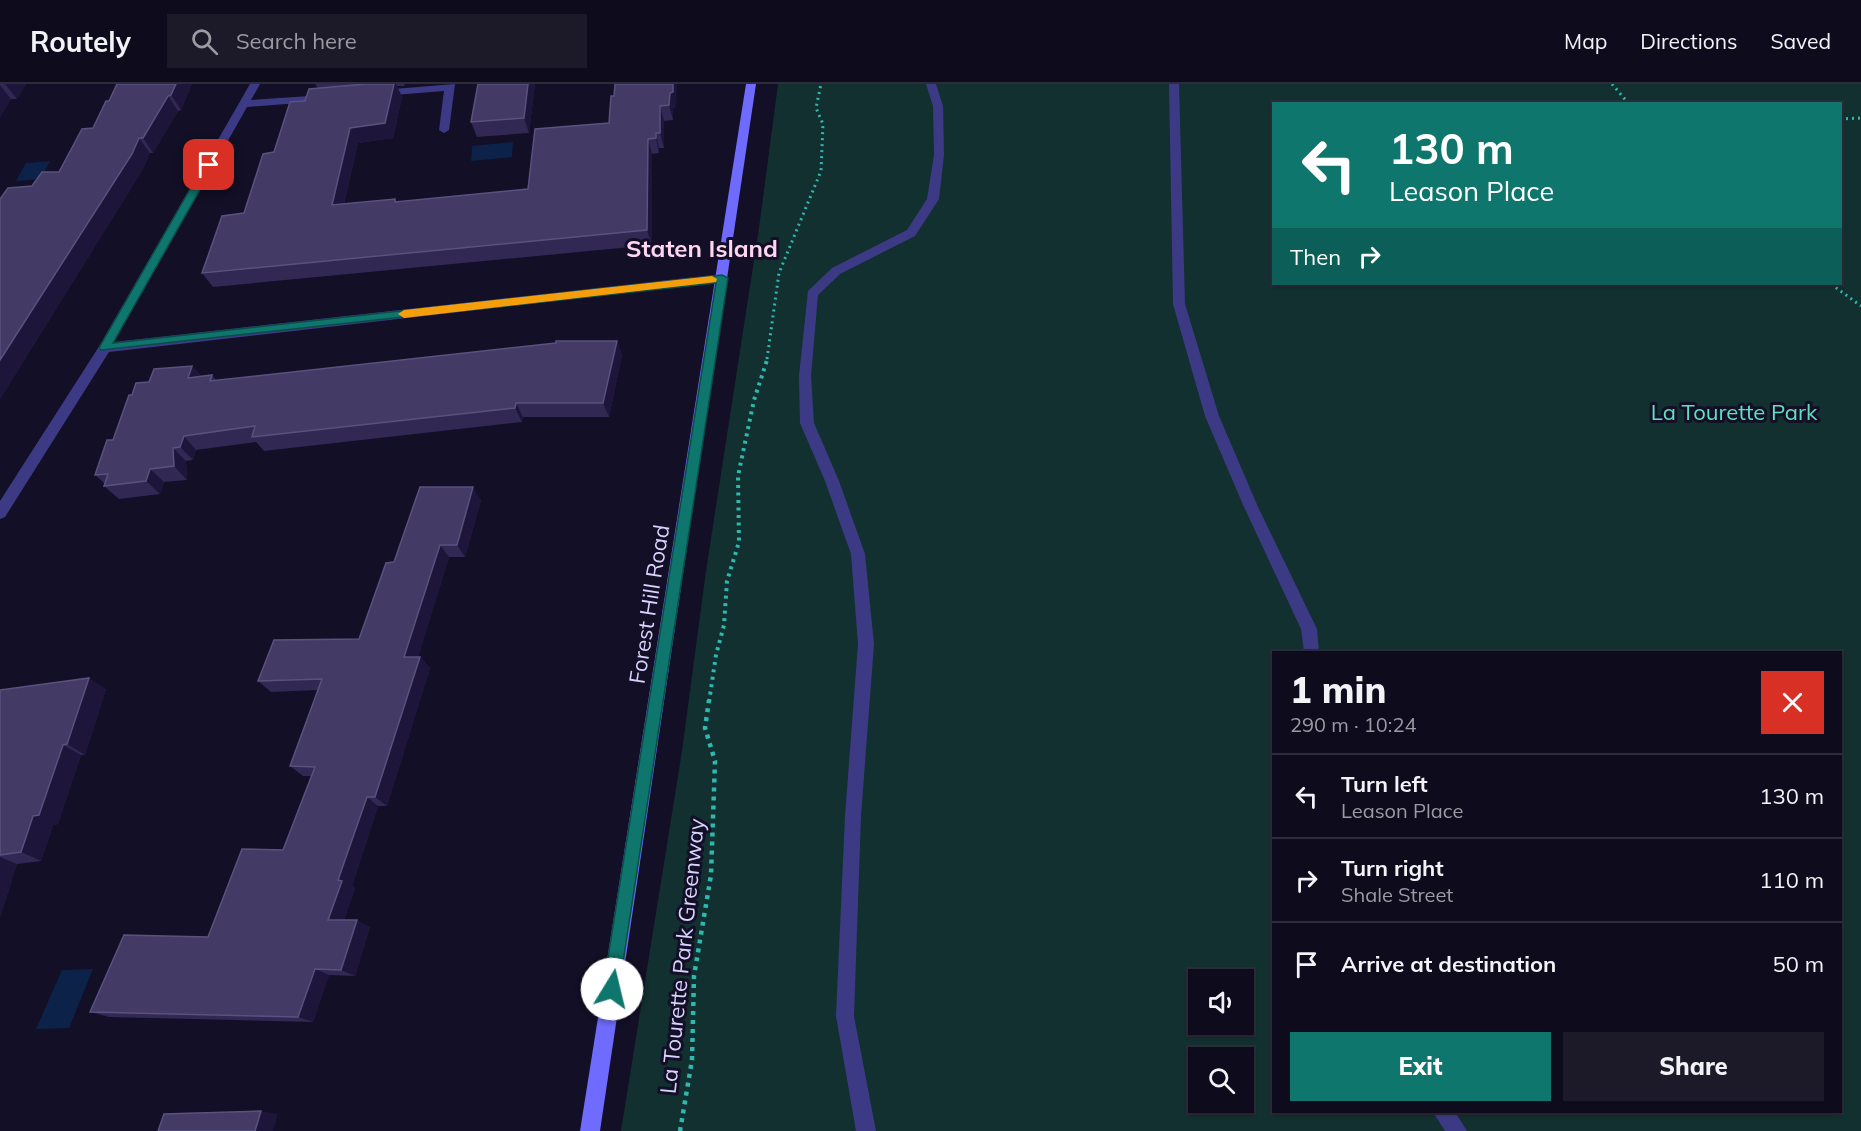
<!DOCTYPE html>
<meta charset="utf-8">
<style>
body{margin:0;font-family:Mulish,sans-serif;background:#1c1929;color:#f1f3f6;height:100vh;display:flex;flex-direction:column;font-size:22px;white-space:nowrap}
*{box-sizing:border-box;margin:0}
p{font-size:20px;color:#9b9ba3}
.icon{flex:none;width:33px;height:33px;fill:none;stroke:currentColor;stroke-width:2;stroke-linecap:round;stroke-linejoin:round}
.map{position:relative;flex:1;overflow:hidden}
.drawer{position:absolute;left:1272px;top:567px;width:570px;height:462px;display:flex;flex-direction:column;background:#0e0b1c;border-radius:0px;box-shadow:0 2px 4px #0004,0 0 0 2px #2e2b3b}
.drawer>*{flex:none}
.guide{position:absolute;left:1272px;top:18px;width:570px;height:183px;border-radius:0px;box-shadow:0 2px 4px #0004,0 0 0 2px #2e2b3b;background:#0f766e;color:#fff;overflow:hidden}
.fabs{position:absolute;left:1188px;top:885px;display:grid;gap:12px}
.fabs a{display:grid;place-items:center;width:66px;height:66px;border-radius:0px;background:#0e0b1c;box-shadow:0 2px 4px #0004,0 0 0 2px #2e2b3b;font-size:30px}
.pin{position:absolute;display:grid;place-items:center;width:51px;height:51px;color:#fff;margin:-26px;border-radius:12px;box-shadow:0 3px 9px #0006}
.me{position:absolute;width:66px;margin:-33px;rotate:9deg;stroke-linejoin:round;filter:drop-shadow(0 0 4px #0008)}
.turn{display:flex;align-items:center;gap:21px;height:126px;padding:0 18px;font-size:27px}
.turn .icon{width:78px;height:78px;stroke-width:2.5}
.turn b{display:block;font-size:42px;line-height:51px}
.then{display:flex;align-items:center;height:57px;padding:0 18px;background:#0003;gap:12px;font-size:22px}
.round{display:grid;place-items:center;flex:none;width:63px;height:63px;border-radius:0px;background:#1c1929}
.headline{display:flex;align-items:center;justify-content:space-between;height:102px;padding:0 18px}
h1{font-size:36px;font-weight:800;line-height:45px}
.cta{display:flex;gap:12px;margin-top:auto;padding:12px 18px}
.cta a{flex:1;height:69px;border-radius:0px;background:#0f766e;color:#fff;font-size:24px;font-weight:800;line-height:69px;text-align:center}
.cta a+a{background:#1c1929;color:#f1f3f6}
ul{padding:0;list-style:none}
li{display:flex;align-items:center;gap:18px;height:84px;padding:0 18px;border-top:2px solid #2e2b3b}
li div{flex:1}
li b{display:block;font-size:22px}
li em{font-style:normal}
header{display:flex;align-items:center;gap:36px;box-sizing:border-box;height:84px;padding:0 30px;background:#0e0b1c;border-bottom:2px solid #2e2b3b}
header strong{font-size:28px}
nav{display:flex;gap:33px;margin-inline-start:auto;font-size:21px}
.search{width:420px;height:54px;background:#1c1929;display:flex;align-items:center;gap:15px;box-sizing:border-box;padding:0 21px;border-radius:0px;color:#9b9ba3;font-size:22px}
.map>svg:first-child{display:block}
.green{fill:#12302f;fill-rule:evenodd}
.water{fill:#0c2248}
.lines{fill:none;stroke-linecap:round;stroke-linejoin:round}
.path-far2{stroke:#2fb8b0;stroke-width:3;stroke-dasharray:2 4;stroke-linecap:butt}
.path-far1{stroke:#2fb8b0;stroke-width:4;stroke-dasharray:3 4.5;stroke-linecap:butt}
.path{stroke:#2fb8b0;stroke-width:4.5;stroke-dasharray:4 5;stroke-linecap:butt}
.lane{fill:#3d3a85;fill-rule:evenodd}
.street{fill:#3d3a85;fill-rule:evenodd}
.secondary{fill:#6f6bff;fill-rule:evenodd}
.wall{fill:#312854}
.shaded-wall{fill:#1d163a}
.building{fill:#433a66;stroke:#5a527e;stroke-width:1.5}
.route{fill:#0f766e;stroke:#0a4d48;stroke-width:1.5}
.slow{fill:#f59e0b}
.labels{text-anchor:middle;stroke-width:6;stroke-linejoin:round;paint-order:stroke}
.park-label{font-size:22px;fill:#5fe0c0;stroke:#130f26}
.street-label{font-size:22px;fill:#d9d4ff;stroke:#130f26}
.far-district-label{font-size:24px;font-weight:bold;fill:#ffd6f0;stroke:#130f26}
</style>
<header>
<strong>Routely</strong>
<div class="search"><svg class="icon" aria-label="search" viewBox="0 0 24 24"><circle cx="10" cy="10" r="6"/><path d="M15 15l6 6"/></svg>Search here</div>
<nav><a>Map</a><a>Directions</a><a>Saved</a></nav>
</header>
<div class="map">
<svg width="1861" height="1047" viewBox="0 0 1861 1047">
<rect width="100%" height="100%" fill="#130f26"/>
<path class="green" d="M 778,0 L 1861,0 L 1861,1047 L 621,1047 L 682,667 L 706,487 L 759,144 ZM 1274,20 L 1840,20 L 1840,200 L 1274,200 ZM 1274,568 L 1840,568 L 1840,1028 L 1274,1028 ZM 1198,896 L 1244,896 L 1244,940 L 1198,940 ZM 1198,974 L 1244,974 L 1244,1018 L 1198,1018 Z"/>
<path class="water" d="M 513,58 L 512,73 L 471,77 L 472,62 Z
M 50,77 L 41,95 L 16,97 L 26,79 Z
M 93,885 L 69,944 L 36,945 L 62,886 Z"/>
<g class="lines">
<path class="path-far2" d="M 1612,0 L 1629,20
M 1840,35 L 1861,34
M 1831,200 L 1861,222
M 767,275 L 779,189 L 821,87 L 823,40 L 816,24 L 821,0"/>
<path class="path-far1" d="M 709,618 L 716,571 L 724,541 L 727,497 L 739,458 L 738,392 L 754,316 L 768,273"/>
<path class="path" d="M 680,1047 L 692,976 L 694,892 L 711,791 L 715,677 L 705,644 L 709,616"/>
<path class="lane" d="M 926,0 L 936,0 L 943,22 L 944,71 L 939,115 L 915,152 L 840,190 L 818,211 L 811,292 L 814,339 L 839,397 L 865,470 L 874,560 L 861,732 L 854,932 L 876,1047 L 856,1047 L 836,932 L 845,732 L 858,560 L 851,470 L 825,397 L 800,339 L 799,292 L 808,207 L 832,184 L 907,146 L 927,115 L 934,71 L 933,22 Z
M 1169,0 L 1179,0 L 1185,220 L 1219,332 L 1258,423 L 1317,545 L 1319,568 L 1304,568 L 1301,545 L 1244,423 L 1205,332 L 1173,220 Z
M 1433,1028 L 1455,1028 L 1467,1047 L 1445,1047 Z"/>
<path class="street" d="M 250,0 L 260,0 L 251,16 L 324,11 L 329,14 L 324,17 L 247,23 L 114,258 L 722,190 L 728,194 L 722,198 L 109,268 L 5,433 L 0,435 L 0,417 L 100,261 Z
M 455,0 L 449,46 L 444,49 L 439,46 L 444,7 L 381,12 L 376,9 L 381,6 Z"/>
<path class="secondary" d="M 746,0 L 756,0 L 600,1047 L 580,1047 Z"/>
</g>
<path class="wall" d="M 0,0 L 26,0 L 17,15 L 11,15 L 0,33 Z
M 117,0 L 192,0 L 181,26 L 178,27 L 153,69 L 150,69 L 143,85 L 0,315 L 0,115 L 32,102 L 59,88 L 93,44 L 109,17 Z
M 315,0 L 405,0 L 404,2 L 397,2 L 402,13 L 393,54 L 358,59 L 344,120 L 395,115 L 397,118 L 528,105 L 609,39 L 614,12 L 615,0 L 676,23 L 673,24 L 673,36 L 664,37 L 664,64 L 659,64 L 659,69 L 652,70 L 652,161 L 213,203 L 202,189 L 244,129 L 274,68 L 305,17 L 318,4 Z
M 535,0 L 529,49 L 477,53 L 471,38 Z
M 617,257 L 622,271 L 609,333 L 523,333 L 522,338 L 264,367 L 256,358 L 196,366 L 193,376 L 186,377 L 187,396 L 164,398 L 160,410 L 119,415 L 104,402 L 105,400 L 95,391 L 113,356 L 132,311 L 149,298 L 192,282 L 201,292 L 212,291 L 216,296 Z
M 481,416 L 465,473 L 449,473 L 418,573 L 420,573 L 430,584 L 387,722 L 378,722 L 352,802 L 355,804 L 344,836 L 370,843 L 355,892 L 329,891 L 313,938 L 109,933 L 90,928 L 208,853 L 283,766 L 311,692 L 303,692 L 290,682 L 318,606 L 271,608 L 258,597 L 359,555 L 394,478 Z
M 106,605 L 85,671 L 81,671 L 58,740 L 53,741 L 41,777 L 17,780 L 0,833 L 0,606 Z"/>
<path class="shaded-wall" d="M 5,0 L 26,0 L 17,15 Z
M 176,0 L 192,0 L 181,26 L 171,11 Z
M 394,0 L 396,0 L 402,13 L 393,54 L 358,59 L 340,136 L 332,121 L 350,44 Z
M 528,0 L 535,0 L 529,49 L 524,34 Z
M 673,0 L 677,0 L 676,23 L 673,24 L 673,36 L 669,21 L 670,9 Z
M 0,1 L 11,15 L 0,33 Z
M 168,12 L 178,27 L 153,69 L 143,54 Z
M 660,22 L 664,37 L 664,64 L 660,49 Z
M 656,49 L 659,64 L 659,69 L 656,54 Z
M 139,54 L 150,69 L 143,85 L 0,315 L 0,276 Z
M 648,55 L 652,70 L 652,161 L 647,146 Z
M 617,257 L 622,271 L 609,333 L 603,319 Z
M 192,282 L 204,296 L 188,294 Z
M 516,319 L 523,333 L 522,338 L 515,324 Z
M 184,352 L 196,366 L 193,376 L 180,363 Z
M 173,364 L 186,377 L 187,396 L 174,382 Z
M 150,385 L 164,398 L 160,410 L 146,397 Z
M 473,403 L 481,416 L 465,473 L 457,461 Z
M 440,461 L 449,473 L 415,584 L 404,573 Z
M 420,573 L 430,584 L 387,722 L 375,713 Z
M 89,594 L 106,605 L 85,671 L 67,660 Z
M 63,661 L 81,671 L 58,740 L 53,741 L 41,777 L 21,768 L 33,732 Z
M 367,713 L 378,722 L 352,802 L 355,804 L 342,843 L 328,836 L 338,796 Z
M 0,773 L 17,780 L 0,833 Z
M 357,836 L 370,843 L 355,892 L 341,886 Z
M 315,885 L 329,891 L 313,938 L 298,933 Z
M 261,1027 L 278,1030 L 273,1047 L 255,1047 Z"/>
<path class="building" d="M 117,0 L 176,0 L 171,11 L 168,12 L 143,54 L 139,54 L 132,70 L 0,276 L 0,115 L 8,104 L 32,102 L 42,88 L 59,88 L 82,45 L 93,44 L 106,17 L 109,17 Z
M 366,0 L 394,0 L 385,39 L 350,44 L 332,121 L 395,115 L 395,118 L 528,105 L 535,45 L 609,39 L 611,12 L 614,12 L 615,0 L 673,0 L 673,8 L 670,9 L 669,21 L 660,22 L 660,49 L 656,49 L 656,54 L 648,55 L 647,146 L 202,189 L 222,132 L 244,129 L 263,70 L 274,68 L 290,18 L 305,17 L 309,5 Z
M 478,0 L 528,0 L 524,34 L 471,38 Z
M 556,257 L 617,257 L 603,319 L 516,319 L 515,324 L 252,353 L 255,342 L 184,352 L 180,363 L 173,364 L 174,382 L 150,385 L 146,397 L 104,402 L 108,390 L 95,391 L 107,356 L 113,356 L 129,311 L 132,311 L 136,299 L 149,298 L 154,285 L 192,282 L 188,294 L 212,291 L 210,297 L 556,259 Z
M 420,403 L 473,403 L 457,461 L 440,461 L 404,573 L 420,573 L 375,713 L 367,713 L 338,796 L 342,797 L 328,836 L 357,836 L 341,886 L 315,885 L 298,933 L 90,928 L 124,851 L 208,853 L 242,765 L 283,766 L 315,683 L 290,682 L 322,595 L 258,597 L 274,556 L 359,555 L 386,479 L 394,478 Z
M 89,594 L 67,660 L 63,661 L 39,731 L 33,732 L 21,768 L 0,771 L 0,606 Z
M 261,1027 L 255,1047 L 158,1047 L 164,1030 Z"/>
<path class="route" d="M 205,79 L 214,81 L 113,259 L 722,191 L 728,194 L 618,911 L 612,913 L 606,911 L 603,905 L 716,199 L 101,266 L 99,264 Z"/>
<path class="slow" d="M 712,192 L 717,195 L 716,198 L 404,234 L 398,230 L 404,226 Z"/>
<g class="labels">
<g class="park-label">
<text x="1734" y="336">La Tourette Park</text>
</g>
<g class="street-label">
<text transform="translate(649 520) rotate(-81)" y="8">Forest Hill Road</text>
<text transform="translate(682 872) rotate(-84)" y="8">La Tourette Park Greenway</text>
</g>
<g class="far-district-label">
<text x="702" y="173">Staten Island</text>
</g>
</g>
</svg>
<div class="fabs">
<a><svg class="icon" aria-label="sound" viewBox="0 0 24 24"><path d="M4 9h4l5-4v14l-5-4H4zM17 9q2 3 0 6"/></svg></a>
<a><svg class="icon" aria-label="search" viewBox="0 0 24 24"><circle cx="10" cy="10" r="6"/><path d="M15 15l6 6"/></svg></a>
</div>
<div class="pin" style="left:209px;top:81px;background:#d93025"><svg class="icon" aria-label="arrive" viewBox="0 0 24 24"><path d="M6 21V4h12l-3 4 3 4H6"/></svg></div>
<svg class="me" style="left:612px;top:905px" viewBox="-20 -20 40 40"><circle r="19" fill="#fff"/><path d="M0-13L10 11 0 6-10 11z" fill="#0f766e"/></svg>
<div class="guide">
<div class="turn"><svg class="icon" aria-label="left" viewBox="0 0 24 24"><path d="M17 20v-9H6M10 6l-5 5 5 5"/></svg><div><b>130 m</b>Leason Place</div></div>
<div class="then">Then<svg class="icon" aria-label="right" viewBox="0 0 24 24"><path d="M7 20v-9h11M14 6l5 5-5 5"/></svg></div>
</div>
<section class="drawer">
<div class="headline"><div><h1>1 min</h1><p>290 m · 10:24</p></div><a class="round" style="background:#d93025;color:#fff"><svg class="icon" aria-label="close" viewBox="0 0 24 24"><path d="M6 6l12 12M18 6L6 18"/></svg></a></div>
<ul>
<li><svg class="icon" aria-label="left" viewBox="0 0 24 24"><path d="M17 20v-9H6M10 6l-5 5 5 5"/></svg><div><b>Turn left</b><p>Leason Place</p></div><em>130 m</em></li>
<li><svg class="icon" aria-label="right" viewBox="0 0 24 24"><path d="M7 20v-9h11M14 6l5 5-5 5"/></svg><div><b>Turn right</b><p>Shale Street</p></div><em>110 m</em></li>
<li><svg class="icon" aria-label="arrive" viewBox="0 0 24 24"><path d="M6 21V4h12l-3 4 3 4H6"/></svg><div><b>Arrive at destination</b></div><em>50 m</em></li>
</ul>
<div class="cta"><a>Exit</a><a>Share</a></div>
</section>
</div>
